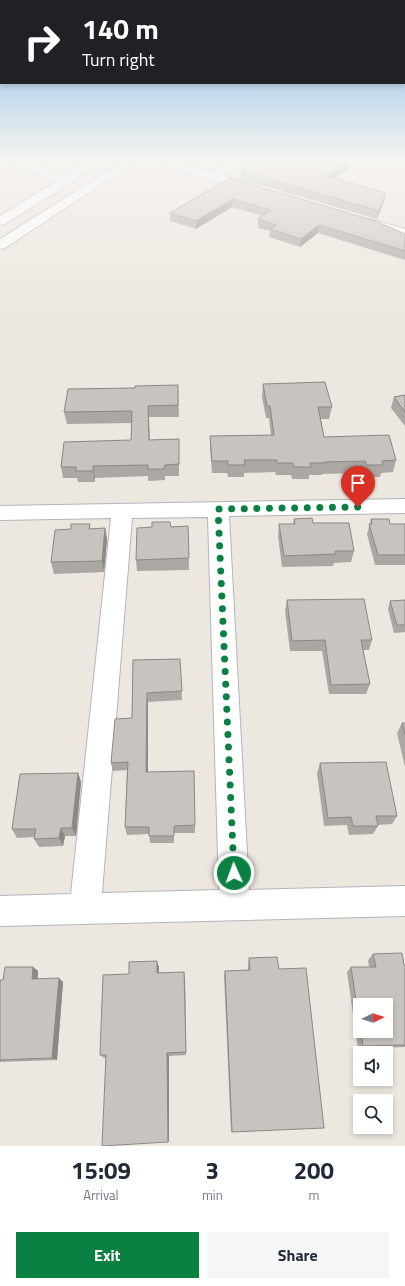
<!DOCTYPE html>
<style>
body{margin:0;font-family:"Titillium Web",sans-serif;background:#f6f6f7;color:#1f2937;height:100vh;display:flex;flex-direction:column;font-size:15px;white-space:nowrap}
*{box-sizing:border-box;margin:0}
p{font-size:13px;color:#747a83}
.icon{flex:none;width:22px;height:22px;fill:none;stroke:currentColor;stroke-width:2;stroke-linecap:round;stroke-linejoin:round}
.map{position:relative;height:1146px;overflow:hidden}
.drawer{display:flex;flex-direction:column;background:#fff;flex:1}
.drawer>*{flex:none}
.guide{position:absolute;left:0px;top:0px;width:405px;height:84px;box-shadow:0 2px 6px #0003;background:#202124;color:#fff;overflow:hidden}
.needle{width:26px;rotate:85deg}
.fabs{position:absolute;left:353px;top:998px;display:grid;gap:8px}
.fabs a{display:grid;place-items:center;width:40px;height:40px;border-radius:0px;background:#fff;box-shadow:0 2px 6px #0003;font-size:20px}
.pin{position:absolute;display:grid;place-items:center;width:34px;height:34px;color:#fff;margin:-41px -17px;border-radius:50% 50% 50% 0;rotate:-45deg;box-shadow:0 0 4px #0007}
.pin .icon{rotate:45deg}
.me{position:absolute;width:44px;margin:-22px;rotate:358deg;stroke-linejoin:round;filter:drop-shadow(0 0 3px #0008)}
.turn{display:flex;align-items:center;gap:14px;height:84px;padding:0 16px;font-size:18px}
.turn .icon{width:52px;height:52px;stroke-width:2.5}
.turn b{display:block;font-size:28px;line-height:34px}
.eta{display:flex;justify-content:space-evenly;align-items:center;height:68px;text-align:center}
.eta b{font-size:24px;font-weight:700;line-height:28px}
.button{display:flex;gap:8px;margin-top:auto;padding:8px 16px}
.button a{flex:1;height:46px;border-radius:0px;background:#0b8043;color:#fff;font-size:16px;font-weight:700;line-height:46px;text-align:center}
.button a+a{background:#f6f6f7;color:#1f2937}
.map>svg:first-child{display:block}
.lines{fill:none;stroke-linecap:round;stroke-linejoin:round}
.minor-casing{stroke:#b3b5bd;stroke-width:2}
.minor{fill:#fff;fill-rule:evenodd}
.wall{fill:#aba8a3;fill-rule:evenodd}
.shaded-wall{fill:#8b8885}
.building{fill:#c7c3be;stroke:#8b8885}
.route{stroke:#0b8043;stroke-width:7;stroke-dasharray:0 12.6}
</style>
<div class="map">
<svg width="405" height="1146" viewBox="0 0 405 1146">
<rect width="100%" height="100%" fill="#ece7df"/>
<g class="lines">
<g class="minor-casing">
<path id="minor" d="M 4,160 L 20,160 L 63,177 L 90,160 L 104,160 L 69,184 L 5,224 L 0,225 L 0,216 L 55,182 L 5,162 Z
M 125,160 L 138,160 L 5,248 L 0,249 L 0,239 Z
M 153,160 L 171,160 L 213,173 L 235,160 L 249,160 L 224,176 L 258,186 L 260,189 L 258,192 L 250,192 L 154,162 Z
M 370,219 L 405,229 L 405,237 L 365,226 L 364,223 L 365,220 Z
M 405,499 L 405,513 L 229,516 L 249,890 L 405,886 L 405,916 L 0,926 L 0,896 L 71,894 L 111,518 L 0,520 L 0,506 ZM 208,517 L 219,890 L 102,893 L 132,518 Z"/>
</g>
<use href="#minor" class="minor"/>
</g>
<path class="wall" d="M 276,163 L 349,163 L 348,169 L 334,178 L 386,193 L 384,201 L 377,219 L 241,179 L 241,171 Z
M 230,178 L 405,234 L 405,260 L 318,233 L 300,247 L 269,237 L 270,231 L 258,228 L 258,219 L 263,216 L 232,207 L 196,229 L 170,221 L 170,213 Z
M 263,384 L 332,407 L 329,419 L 321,419 L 324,437 L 396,460 L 393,472 L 381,473 L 380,477 L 364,477 L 362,473 L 322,474 L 322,475 L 309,475 L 309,479 L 292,479 L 291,475 L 276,475 L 275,472 L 244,473 L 244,477 L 228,477 L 227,473 L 212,473 L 210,448 L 210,436 L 271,435 L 269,418 L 266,418 L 262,397 Z
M 178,385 L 179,417 L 149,417 L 149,440 L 179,439 L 179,476 L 165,476 L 165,480 L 148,481 L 148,476 L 95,478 L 95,482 L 78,482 L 77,478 L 63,478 L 61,467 L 131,440 L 132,423 L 67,424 L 64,412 L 135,388 Z
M 405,395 L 405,426 L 391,408 L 394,397 Z
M 294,519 L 313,523 L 354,551 L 351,562 L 334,563 L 333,566 L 282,567 L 278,536 L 279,524 L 293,524 Z
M 371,519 L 390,524 L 405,524 L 405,565 L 375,565 L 367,534 Z
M 188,526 L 189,570 L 137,571 L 136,560 L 171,527 Z
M 105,528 L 107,540 L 104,572 L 54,574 L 51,562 L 91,529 Z
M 287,600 L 372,640 L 369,650 L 363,650 L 370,684 L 366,694 L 329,694 L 322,651 L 290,651 L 285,611 Z
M 405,600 L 405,632 L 394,633 L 388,609 L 390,601 Z
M 180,659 L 182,700 L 148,702 L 148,772 L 194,771 L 195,833 L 174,833 L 174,843 L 150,843 L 149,834 L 127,835 L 125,827 L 127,770 L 113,771 L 111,763 L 132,718 L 133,660 Z
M 402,723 L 405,723 L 405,767 L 397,733 Z
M 320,763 L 397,816 L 392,824 L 378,825 L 378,826 L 373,834 L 349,835 L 347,825 L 324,826 L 317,773 Z
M 78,773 L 81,782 L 76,836 L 65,836 L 63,846 L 39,847 L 34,839 L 34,837 L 17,838 L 12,829 Z
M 373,954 L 405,965 L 405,1047 L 358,1049 L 347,972 L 351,967 L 369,967 L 368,960 ZM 360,1005 L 386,1031 L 360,1031 Z
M 249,958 L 279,969 L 232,1132 L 231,1132 L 224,976 L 225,971 L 248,970 L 248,964 Z
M 33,967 L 38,971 L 38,979 L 63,982 L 57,1060 L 0,1062 L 0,980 L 3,980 Z
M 159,967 L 159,973 L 185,978 L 186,1055 L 169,1056 L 169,1141 L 168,1142 L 106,1058 L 104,1058 L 100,1055 L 129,974 Z"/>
<path class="shaded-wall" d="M 345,160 L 353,160 L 349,163 L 348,169 L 326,184 L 327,176 Z
M 386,193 L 384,201 L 377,219 L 379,211 Z
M 233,199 L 232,207 L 196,229 L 196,221 Z
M 319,225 L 318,233 L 300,247 L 301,239 Z
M 148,406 L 149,417 L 150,451 L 149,440 Z
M 93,466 L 95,478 L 95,482 L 93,471 Z
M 105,528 L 107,540 L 104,572 L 102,561 Z
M 147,693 L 148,702 L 148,780 L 146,772 Z
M 78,773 L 81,782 L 76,836 L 72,828 Z
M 61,828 L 65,836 L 63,846 L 59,838 Z
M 157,961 L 159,967 L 159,979 L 157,973 Z
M 33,967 L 38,971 L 37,983 L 32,979 Z
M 184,972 L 185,978 L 186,1055 L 186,1052 Z
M 59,978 L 63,982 L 57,1060 L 52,1058 Z
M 167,1053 L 169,1056 L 169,1141 L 168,1142 Z"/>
<path class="building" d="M 259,160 L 266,160 L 276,163 L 280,160 L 348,160 L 350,161 L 327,176 L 386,193 L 379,211 L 241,171 Z
M 230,178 L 375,221 L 405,234 L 405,251 L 319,225 L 301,239 L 270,229 L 276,225 L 258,219 L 270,210 L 233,199 L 196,221 L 170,213 Z
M 325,382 L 332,407 L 318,407 L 324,437 L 389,435 L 396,460 L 382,461 L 383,465 L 367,465 L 365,461 L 324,462 L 324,463 L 310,463 L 311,467 L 294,467 L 293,463 L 277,463 L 277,460 L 244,460 L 245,465 L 228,465 L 228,461 L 212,461 L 210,436 L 274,435 L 270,406 L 267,406 L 263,384 Z
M 178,385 L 178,405 L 148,406 L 149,440 L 179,439 L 179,464 L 165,465 L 164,469 L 148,469 L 148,465 L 93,466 L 93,471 L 76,471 L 76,467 L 61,467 L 64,442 L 131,440 L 132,411 L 64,412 L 68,389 L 135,388 L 135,386 Z
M 405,395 L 405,412 L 394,397 Z
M 312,518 L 313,523 L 349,523 L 354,551 L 335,551 L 336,554 L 284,556 L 279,524 L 295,524 L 294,519 Z
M 371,519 L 389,519 L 390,524 L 405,524 L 405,555 L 378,555 L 369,524 L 372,524 Z
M 152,522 L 170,522 L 171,527 L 188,526 L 189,558 L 136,560 L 137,528 L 152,527 Z
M 71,524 L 90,524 L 89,529 L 105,528 L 102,561 L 51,562 L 55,530 L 71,529 Z
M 364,599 L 372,640 L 361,640 L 370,684 L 331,685 L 325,640 L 292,641 L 287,600 Z
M 405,600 L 405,625 L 397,625 L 390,601 Z
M 180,659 L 182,691 L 147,693 L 146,772 L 194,771 L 195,825 L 174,826 L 174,836 L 149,836 L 149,827 L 125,827 L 128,762 L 111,763 L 115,719 L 132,718 L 133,660 Z
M 402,723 L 405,723 L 405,735 Z
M 386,762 L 397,816 L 376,816 L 378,826 L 353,826 L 351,817 L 328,818 L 320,763 Z
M 78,773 L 72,828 L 61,828 L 59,838 L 34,839 L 36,829 L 12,829 L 20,774 Z
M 402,953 L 404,965 L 405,965 L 405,1045 L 363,1046 L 361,1031 L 386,1031 L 386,1005 L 360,1005 L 360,1027 L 351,967 L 376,967 L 373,954 Z
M 277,957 L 279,969 L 306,968 L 324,1128 L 232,1132 L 225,971 L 250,970 L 249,958 Z
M 157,961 L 157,973 L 184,972 L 186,1052 L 167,1053 L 168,1142 L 102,1146 L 106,1055 L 100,1055 L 103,975 L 129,974 L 129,962 Z
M 5,967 L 33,967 L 32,979 L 59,978 L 52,1058 L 0,1060 L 0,980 L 3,980 Z"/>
<linearGradient id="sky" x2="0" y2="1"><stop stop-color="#7dbae5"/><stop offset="0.5" stop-color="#f6f4f1"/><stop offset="1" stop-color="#f6f4f1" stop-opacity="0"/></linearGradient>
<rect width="405" height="321" fill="url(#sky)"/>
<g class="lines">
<path class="route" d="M 234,873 L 218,509 L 358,507"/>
</g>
</svg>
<div class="fabs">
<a><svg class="needle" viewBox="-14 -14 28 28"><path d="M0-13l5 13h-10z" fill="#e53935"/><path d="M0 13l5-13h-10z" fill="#747a83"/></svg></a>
<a><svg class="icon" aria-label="sound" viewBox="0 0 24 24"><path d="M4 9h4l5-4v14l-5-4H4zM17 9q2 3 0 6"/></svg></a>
<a><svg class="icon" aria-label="search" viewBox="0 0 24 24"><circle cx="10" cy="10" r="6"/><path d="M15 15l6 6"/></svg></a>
</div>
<div class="pin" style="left:358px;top:507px;background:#d93025"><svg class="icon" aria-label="arrive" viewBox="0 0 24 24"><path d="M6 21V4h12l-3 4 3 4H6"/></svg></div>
<svg class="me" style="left:234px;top:873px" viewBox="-20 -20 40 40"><circle r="17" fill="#0b8043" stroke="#fff" stroke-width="3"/><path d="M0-11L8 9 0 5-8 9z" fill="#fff"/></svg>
<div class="guide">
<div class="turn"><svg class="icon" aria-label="right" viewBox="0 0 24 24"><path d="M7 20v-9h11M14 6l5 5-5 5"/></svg><div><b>140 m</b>Turn right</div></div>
</div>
</div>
<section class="drawer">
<div class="eta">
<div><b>15:09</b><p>Arrival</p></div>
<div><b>3</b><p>min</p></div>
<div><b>200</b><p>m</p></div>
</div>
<div class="button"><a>Exit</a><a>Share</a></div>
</section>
